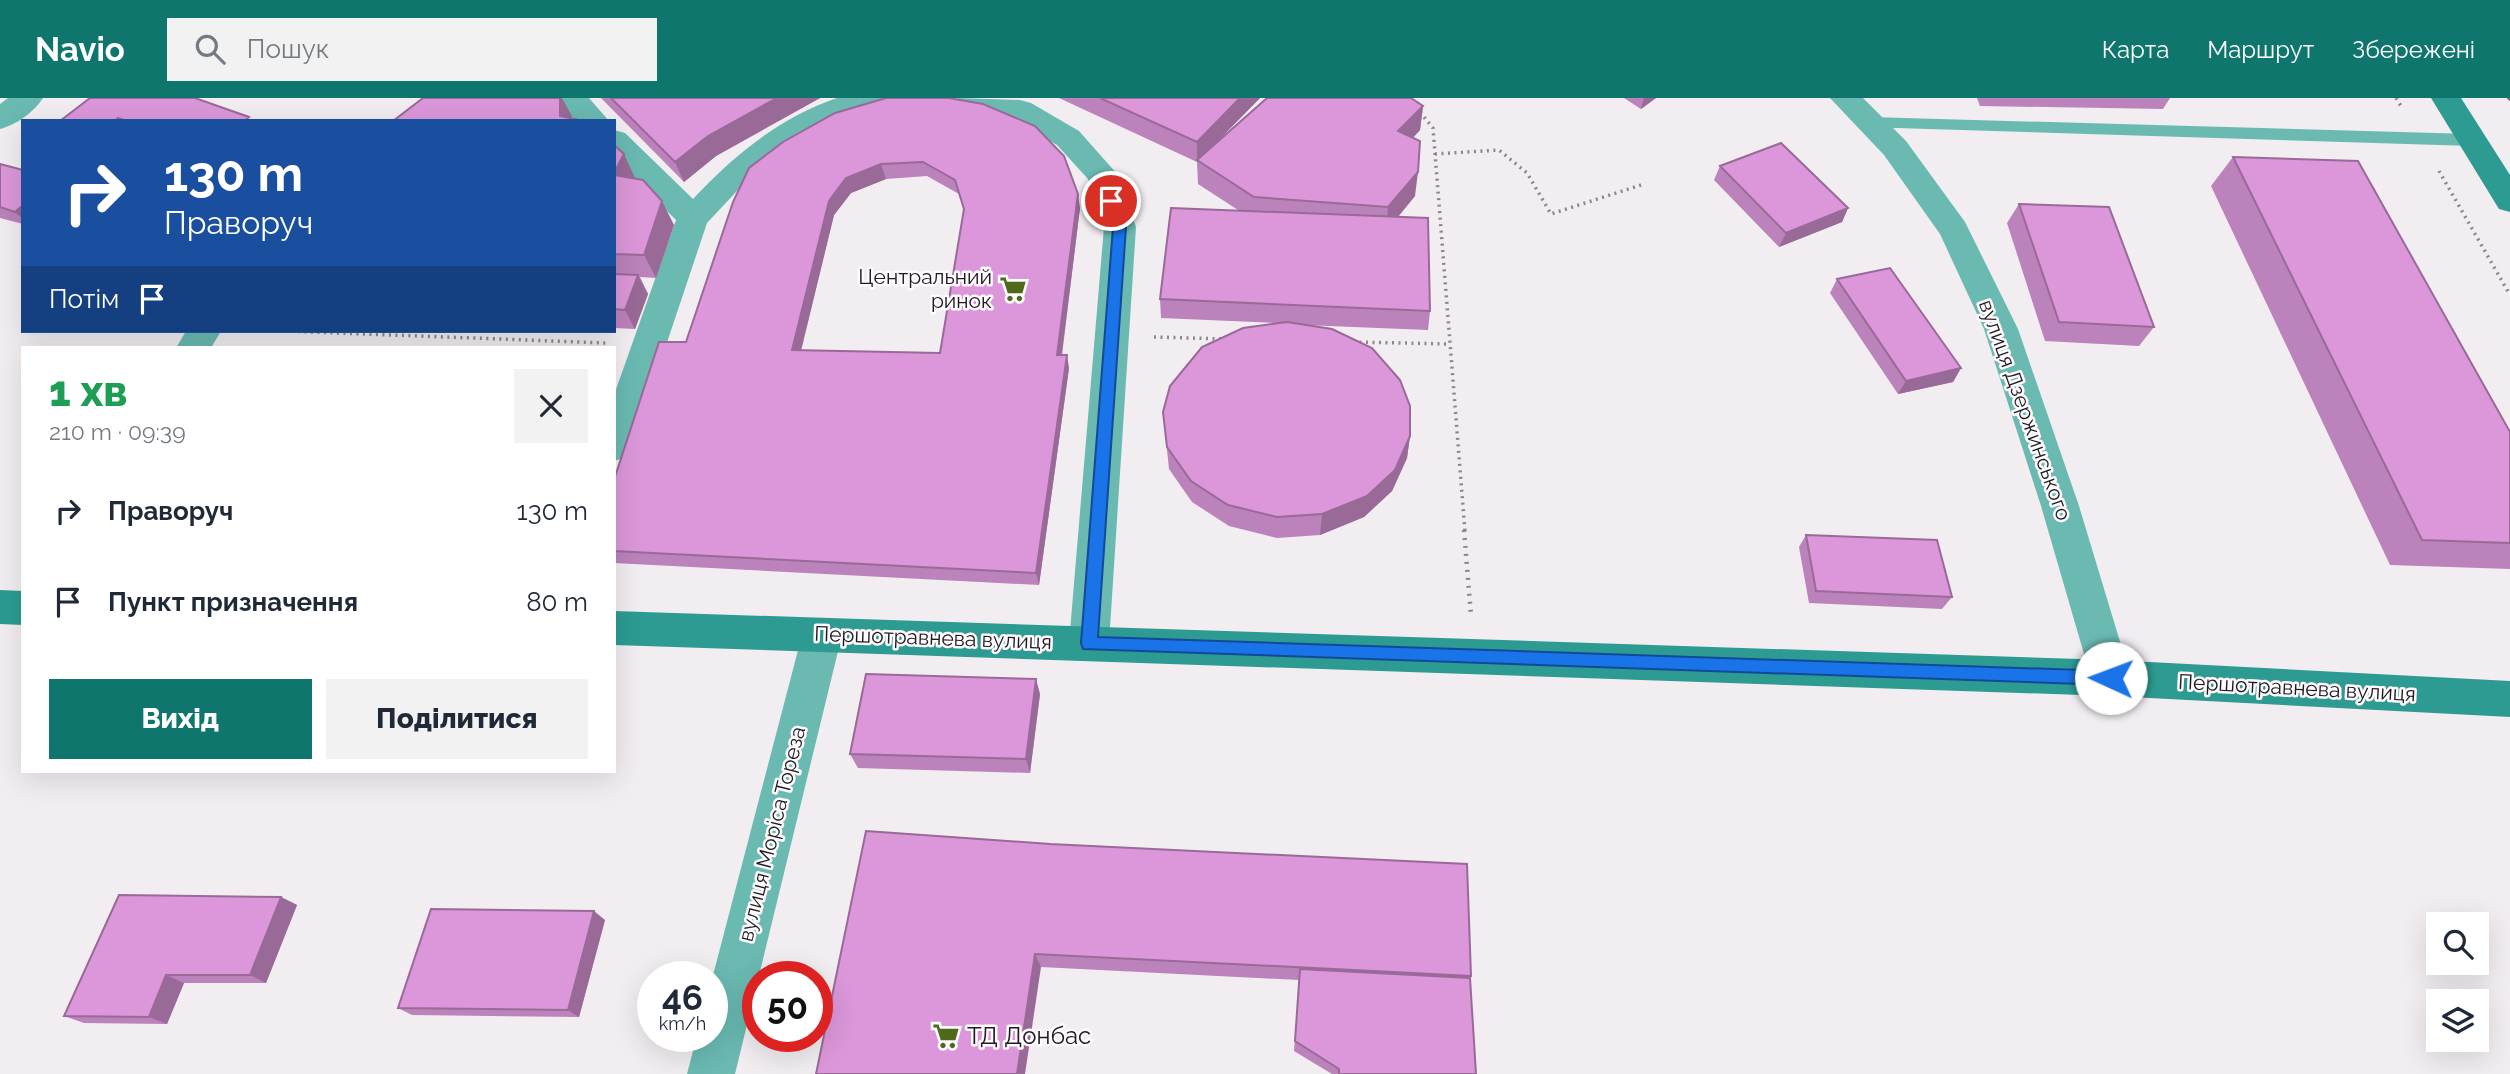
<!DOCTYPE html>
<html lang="uk">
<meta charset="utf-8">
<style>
body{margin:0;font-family:Raleway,sans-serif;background:#f2f2f3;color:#1f2937;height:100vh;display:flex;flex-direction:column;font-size:26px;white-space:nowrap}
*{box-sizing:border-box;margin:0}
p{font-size:23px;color:#747a83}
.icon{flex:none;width:38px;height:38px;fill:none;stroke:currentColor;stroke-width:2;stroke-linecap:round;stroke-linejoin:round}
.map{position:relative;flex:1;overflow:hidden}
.sheet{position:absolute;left:21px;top:248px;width:595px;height:427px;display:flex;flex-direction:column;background:#fff;border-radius:0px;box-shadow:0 7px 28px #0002}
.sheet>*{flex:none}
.hud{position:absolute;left:21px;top:21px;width:595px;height:214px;border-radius:0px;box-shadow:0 7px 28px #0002;background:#1a4fa0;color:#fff;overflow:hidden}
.tools{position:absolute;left:2426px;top:814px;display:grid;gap:14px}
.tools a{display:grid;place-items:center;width:63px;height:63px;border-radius:0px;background:#fff;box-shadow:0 7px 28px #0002;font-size:35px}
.speed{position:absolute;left:637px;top:863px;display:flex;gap:14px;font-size:35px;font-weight:700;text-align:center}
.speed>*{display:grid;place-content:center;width:91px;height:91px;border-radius:50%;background:#fff;box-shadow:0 7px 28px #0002;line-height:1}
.speed small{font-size:18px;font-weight:400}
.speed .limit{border:10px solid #d22;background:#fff;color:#111}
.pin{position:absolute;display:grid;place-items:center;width:60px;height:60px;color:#fff;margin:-30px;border:4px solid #fff;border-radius:50%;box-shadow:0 2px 7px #0007}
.me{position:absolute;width:77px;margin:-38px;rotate:272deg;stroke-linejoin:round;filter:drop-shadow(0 0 5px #0008)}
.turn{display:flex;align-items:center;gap:24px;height:147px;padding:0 28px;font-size:32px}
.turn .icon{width:91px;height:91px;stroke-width:2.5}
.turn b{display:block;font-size:49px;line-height:60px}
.then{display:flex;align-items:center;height:66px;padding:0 28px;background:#0003;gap:14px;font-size:26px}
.round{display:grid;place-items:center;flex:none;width:74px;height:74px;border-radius:0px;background:#f2f2f3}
.summary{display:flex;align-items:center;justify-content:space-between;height:119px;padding:0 28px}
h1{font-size:42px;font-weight:800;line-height:52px;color:#1e9e55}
.button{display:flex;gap:14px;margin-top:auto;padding:14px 28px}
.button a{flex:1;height:80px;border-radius:0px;background:#0f766e;color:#fff;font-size:28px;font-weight:800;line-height:80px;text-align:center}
.button a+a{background:#f2f2f3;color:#1f2937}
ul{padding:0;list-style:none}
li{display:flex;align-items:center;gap:21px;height:91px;padding:0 28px}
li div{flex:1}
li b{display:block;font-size:26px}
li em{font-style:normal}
header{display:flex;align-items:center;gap:42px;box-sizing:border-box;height:98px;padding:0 35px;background:#0f766e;color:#fff}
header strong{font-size:33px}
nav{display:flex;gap:38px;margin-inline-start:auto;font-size:24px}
.search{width:490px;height:63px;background:#f2f2f3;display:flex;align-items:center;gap:18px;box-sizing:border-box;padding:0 24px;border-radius:0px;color:#747a83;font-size:26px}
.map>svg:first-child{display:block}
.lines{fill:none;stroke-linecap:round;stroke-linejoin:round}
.path-far1{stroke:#8b888b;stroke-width:3.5;stroke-dasharray:2 4.5;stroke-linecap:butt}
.path{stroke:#8b888b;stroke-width:4.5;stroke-dasharray:2 6;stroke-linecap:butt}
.lane{fill:#6abab2;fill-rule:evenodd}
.street{fill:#6abab2;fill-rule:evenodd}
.secondary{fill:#2d9b92;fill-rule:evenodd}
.tram{stroke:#6e6b6e;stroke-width:2}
.wall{fill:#bc82bb;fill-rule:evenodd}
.shaded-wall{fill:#996a98}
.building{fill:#db97d9;stroke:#996a98;stroke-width:2;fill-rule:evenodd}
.route{fill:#1a73e8;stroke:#114b97;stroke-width:2}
.labels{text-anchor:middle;stroke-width:5;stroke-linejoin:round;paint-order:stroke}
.poi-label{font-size:21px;fill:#1d1b1d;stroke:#fefafe;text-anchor:end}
.street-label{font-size:21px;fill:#1d1b1d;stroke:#fefafe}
.near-poi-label{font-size:24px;fill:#1d1b1d;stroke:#fefafe;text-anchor:start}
</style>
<header>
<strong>Navio</strong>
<div class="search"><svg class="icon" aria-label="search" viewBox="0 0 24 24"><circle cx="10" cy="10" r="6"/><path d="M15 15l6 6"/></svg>Пошук</div>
<nav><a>Карта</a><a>Маршрут</a><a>Збережені</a></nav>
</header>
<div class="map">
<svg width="2510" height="976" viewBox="0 0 2510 976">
<rect width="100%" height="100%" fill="#f1edf1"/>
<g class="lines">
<path class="path-far1" d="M 2396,0 L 2401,8
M 1420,14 L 1433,30 L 1465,434
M 1435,56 L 1499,52 L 1527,75 L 1551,116 L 1641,87
M 2439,73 L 2510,197
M 285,233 L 606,245
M 1154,239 L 1225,241
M 1353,244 L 1450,246"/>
<path class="path" d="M 1464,432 L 1471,517"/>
<path class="lane" d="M 1870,19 L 2471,36 L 2477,38 L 2480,42 L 2477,46 L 2471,48 L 1864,29 L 1861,25 L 1864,21 Z"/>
<path class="street" d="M 8,0 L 43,0 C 34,14 16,27 0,31 L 0,6 Z
M 556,0 L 589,0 L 609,23 L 576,23 Z
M 837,0 L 893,0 L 889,7 L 853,16 L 799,41 L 750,79 L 707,125 L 632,349 L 627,359 L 614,363 L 614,297 L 676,122 L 614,60 L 614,32 L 625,35 L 693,101 C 734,57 779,20 837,0 Z
M 957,0 L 1020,2 L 1031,5 L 1079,33 L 1118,77 L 1136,129 L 1109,545 L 1103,557 L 1089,562 L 1075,557 L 1069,545 L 1104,129 L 1088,81 L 1057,47 L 1010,20 L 961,7 Z
M 1830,0 L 1863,0 L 1906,43 L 1965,124 L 2018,231 L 2079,408 L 2131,580 L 2125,593 L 2111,598 L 2097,593 L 2091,580 L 2041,408 L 1984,231 L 1940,136 L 1884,57 Z
M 186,233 L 221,233 L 211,250 L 176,250 Z
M 822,520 L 836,525 L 842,537 L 735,976 L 687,976 L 697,938 L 712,938 L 712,881 L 802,537 L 808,525 Z"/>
<path class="secondary" d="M 2431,0 L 2461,0 L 2510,77 L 2510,114 L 2499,111 Z
M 0,492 L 23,493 L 23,527 L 0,526 Z
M 614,513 L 2111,562 L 2510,583 L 2510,619 L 2111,598 L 614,547 Z"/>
<path class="tram" d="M 2508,0 L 2510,2"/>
</g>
<path class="wall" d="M 601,0 L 820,0 L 716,58 L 684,84 Z
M 1059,0 L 1260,0 L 1212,49 L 1423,8 L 1420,32 L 1413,40 L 1415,98 L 1398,119 L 1430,213 L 1428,232 L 1304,227 L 1410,338 L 1407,360 L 1392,393 L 1364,419 L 1320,437 L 1277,440 L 1229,428 L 1192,404 L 1169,371 L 1163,314 L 1276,225 L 1161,220 L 1160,201 L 1238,112 L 1198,86 L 1197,64 Z
M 1624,0 L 1656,0 L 1641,11 Z
M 1977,0 L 2170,0 L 2163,11 L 1980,8 Z
M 835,15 L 1080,110 L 1062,257 L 1069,270 L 1039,487 L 614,465 L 614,382 L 686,244 ZM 927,78 L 959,96 L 964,114 L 940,255 L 801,252 L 834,117 L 851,95 L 886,81 Z
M 614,47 L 635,80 L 674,127 L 656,180 L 640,179 L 648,196 L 635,231 L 614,230 Z
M 2233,59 L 2510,334 L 2510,471 L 2390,467 L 2211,88 Z
M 0,66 L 23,72 L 23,126 L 0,120 Z
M 1720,68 L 1848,110 L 1842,124 L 1779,149 L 1714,82 Z
M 2019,106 L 2154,229 L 2139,248 L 2045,243 L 2007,125 Z
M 1837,181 L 1961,270 L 1953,284 L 1898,296 L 1830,195 Z
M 1806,437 L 1952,499 L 1942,511 L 1809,505 L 1799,449 Z
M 1040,596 L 1030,675 L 858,670 L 850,656 Z
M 866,733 L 1471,878 L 1470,880 L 1476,976 L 1332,976 L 1294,953 L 1299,882 L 1041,869 Z
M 281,799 L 297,807 L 266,885 L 184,885 L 167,926 L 84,925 L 64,918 Z
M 605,822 L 579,919 L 412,917 L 398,910 Z"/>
<path class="shaded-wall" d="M 560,0 L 562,0 L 573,20 L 560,18 Z
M 777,0 L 820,0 L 716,58 L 684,84 L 675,64 L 708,38 Z
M 1240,0 L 1260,0 L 1197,64 L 1197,44 Z
M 1644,0 L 1656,0 L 1641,11 Z
M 1423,8 L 1420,32 L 1396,57 L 1398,33 Z
M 624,56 L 635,80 L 614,78 L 614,75 Z
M 881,66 L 886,81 L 851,95 L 834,117 L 798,265 L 792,252 L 829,103 L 846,80 Z
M 1418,74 L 1415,98 L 1386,133 L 1388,109 Z
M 1078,96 L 1080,110 L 1060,270 L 1057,257 Z
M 662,103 L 674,127 L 656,180 L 644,157 Z
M 23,107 L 23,121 L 15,114 Z
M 1848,110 L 1842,124 L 1779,149 L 1786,135 Z
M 638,177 L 648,196 L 635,231 L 625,212 Z
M 1067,257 L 1069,270 L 1039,487 L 1036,475 Z
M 1961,270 L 1953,284 L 1898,296 L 1906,283 Z
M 1410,338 L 1407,360 L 1392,393 L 1364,419 L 1320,437 L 1322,416 Z
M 1036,581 L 1040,596 L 1030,675 L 1026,661 Z
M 281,799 L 297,807 L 266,885 L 250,877 Z
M 594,813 L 605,822 L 579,919 L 568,912 Z
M 1035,856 L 1041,869 L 1025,976 L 1017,976 Z
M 166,877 L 184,885 L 167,926 L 149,919 Z"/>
<path class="building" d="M 90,0 L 195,0 L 249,19 L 245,23 L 126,23 L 118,20 L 115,23 L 60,23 Z
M 423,0 L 560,0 L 560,18 L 584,23 L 393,23 Z
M 611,0 L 777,0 L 708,38 L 675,64 Z
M 886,0 L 949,0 L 983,6 L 1035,28 L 1064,58 L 1078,96 L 1057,257 L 1067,257 L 1036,475 L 614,453 L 614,382 L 659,244 L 686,244 L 733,104 L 749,70 L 783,44 L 835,15 ZM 923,64 L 955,82 L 964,111 L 940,255 L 792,252 L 829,103 L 846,80 L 881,66 Z
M 1100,0 L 1240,0 L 1197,44 Z
M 1267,0 L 1411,0 L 1423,8 L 1398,33 L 1420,43 L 1418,74 L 1388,109 L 1254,99 L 1197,62 Z
M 1781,45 L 1848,110 L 1786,135 L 1720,68 Z
M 614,47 L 624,56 L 614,75 Z
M 2233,59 L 2358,63 L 2510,334 L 2510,445 L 2422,442 Z
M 0,66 L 23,72 L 23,107 L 15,114 L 0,109 Z
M 614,77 L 643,82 L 662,103 L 644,157 L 614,156 Z
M 2019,106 L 2109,109 L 2154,229 L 2059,224 Z
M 1171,110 L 1428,120 L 1430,213 L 1160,201 Z
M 1890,170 L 1961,270 L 1906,283 L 1837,181 Z
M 614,176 L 638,177 L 625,212 L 614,211 Z
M 1287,224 L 1332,231 L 1372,250 L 1400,282 L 1410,308 L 1410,338 L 1395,372 L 1367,398 L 1322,416 L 1277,419 L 1228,407 L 1191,383 L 1167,349 L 1163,314 L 1170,288 L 1202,249 L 1243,230 Z
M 1806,437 L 1937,442 L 1952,499 L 1816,493 Z
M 866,576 L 1036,581 L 1026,661 L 850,656 Z
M 866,733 L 1050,746 L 1467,766 L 1471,878 L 1035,856 L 1017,976 L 816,976 Z
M 119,797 L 281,799 L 250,877 L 166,877 L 149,919 L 64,918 Z
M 431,811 L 594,813 L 568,912 L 398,910 Z
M 1300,871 L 1470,880 L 1476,976 L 1339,976 L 1339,971 L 1295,943 Z"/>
<path class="route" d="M 1111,98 L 1118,103 L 1126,129 L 1098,539 L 2111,573 L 2117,575 L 2119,580 L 2117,585 L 2111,587 L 1083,551 L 1081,545 L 1113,129 L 1105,103 Z"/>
<defs>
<g id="supermarket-bare" transform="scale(2.1)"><path d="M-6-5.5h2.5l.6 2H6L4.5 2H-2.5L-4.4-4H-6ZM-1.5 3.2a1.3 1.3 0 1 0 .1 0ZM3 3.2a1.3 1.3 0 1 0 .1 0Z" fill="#4f691a" stroke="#fefafe" stroke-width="2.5" paint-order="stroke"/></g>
</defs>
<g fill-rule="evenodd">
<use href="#supermarket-bare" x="1013" y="191"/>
<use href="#supermarket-bare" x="946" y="938"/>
</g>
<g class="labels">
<g class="poi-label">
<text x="992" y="186">Центральний<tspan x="992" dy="24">ринок</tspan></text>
</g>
<g class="street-label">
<text transform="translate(2025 312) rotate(70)" y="7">вулиця Дзержинського</text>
<text transform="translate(933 540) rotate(2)" y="7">Першотравнева вулиця</text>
<text transform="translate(2297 590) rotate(3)" y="7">Першотравнева вулиця</text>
<text transform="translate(772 736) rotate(-76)" y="7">вулиця Моріса Тореза</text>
</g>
<g class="near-poi-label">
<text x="967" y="946">ТД Донбас</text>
</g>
</g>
</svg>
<div class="tools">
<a><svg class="icon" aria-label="search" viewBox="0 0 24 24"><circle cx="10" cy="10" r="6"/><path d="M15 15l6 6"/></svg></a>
<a><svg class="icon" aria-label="layers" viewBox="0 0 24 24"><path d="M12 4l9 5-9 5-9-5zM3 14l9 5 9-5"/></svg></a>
</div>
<div class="speed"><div>46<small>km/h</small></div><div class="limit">50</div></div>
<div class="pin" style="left:1111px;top:103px;background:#d93025"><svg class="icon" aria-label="arrive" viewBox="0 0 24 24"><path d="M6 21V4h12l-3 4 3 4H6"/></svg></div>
<svg class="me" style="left:2111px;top:580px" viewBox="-20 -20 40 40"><circle r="19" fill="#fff"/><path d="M0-13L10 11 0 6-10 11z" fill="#1a73e8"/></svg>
<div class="hud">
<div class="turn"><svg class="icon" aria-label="right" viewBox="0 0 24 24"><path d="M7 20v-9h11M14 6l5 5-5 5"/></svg><div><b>130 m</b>Праворуч</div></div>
<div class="then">Потім<svg class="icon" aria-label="arrive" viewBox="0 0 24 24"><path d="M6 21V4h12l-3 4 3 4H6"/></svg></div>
</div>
<section class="sheet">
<div class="summary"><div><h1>1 хв</h1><p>210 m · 09:39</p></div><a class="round"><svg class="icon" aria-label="close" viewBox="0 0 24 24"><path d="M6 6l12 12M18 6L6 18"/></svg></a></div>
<ul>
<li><svg class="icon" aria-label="right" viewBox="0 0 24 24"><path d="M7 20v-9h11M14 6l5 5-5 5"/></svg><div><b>Праворуч</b></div><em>130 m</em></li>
<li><svg class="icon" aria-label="arrive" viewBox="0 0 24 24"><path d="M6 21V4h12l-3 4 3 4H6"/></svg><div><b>Пункт призначення</b></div><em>80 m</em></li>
</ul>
<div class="button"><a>Вихід</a><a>Поділитися</a></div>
</section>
</div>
